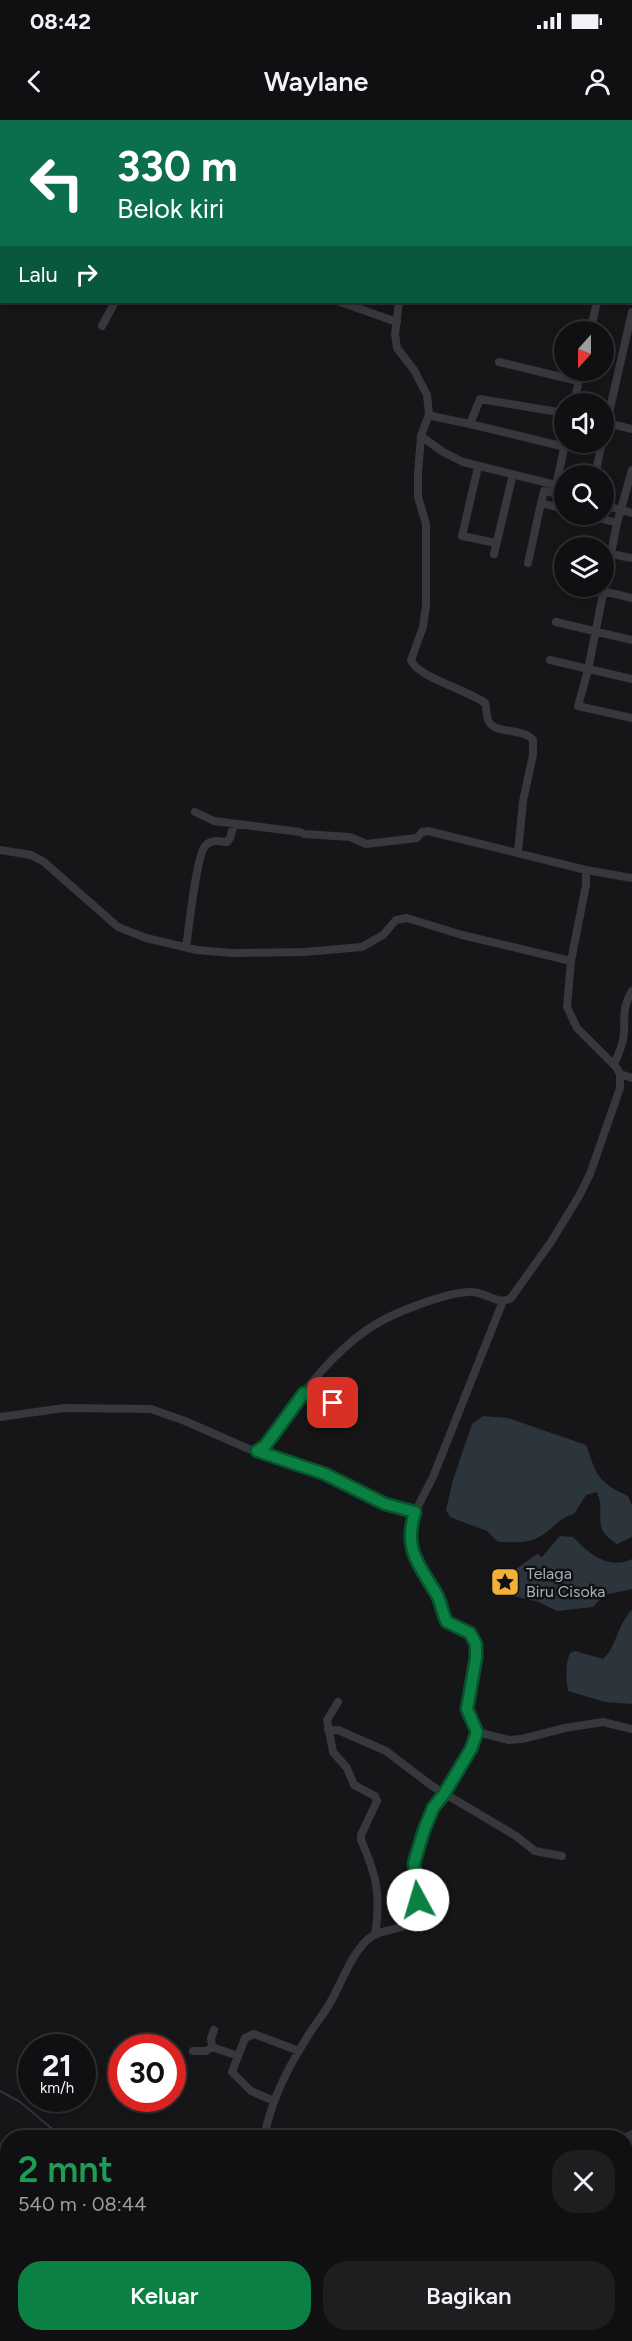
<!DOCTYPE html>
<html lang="id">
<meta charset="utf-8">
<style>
body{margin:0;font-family:Figtree,sans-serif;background:#1e1e20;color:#f1f3f6;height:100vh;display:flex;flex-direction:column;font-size:22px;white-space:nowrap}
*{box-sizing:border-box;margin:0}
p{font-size:20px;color:#9c9d9f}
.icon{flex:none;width:33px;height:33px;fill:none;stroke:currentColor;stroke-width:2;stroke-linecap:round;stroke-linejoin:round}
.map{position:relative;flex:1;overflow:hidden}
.drawer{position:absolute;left:0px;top:2010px;width:633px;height:212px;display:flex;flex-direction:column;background:#101012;border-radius:24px 24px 0 0;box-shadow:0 3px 9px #0003,0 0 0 2px #303032}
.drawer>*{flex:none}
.guide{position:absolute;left:0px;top:0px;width:633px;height:183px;box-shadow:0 3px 9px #0003,0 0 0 2px #303032;background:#0b6e4f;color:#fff;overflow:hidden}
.needle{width:39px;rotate:201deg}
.fabs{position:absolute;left:554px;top:201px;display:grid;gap:12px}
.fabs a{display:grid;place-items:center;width:60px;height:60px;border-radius:50%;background:#101012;box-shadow:0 3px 9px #0003,0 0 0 2px #303032;font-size:30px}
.speed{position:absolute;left:18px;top:1914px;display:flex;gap:12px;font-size:30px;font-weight:700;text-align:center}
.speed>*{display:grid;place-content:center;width:78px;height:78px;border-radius:50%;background:#101012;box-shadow:0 3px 9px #0003,0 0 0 2px #303032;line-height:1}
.speed small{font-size:15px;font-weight:400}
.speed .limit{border:9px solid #d22;background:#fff;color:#111}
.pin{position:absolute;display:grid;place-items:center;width:51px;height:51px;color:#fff;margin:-26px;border-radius:12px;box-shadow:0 3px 9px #0006}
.me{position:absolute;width:66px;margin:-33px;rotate:354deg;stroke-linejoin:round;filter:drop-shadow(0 0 4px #0008)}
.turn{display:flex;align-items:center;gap:21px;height:126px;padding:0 18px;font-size:27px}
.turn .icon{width:78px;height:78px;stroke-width:2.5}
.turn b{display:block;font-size:42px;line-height:51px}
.then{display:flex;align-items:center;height:57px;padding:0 18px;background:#0003;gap:12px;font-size:22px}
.round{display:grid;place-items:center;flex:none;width:63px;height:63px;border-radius:24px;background:#1e1e20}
.headline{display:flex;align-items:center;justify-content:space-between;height:102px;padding:0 18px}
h1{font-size:36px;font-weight:600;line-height:45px;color:#1e9e55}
.primary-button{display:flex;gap:12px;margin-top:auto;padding:12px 18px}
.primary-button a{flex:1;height:69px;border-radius:24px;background:#0b8043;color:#fff;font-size:24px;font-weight:600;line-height:69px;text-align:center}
.primary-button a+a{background:#1e1e20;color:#f1f3f6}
.status{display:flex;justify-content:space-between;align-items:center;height:42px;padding:0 30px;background:#101012;direction:ltr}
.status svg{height:16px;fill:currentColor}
header{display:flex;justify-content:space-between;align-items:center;height:78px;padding:0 18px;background:#101012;font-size:27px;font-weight:600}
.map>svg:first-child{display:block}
.water{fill:#2c353c}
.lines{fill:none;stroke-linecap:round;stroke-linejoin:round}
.stream{stroke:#2c353c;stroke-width:2}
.street{stroke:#37383d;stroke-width:8}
.route-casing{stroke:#07532c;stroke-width:15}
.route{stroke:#0b8043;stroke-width:10}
.labels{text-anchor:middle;stroke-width:5;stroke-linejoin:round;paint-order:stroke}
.poi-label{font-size:16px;fill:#a8adb8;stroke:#111113;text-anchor:start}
</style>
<div class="status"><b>08:42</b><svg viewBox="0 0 49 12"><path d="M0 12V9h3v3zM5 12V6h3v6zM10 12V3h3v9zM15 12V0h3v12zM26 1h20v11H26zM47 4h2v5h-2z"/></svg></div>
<header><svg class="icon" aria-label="back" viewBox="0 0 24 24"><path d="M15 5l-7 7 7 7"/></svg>Waylane<svg class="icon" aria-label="person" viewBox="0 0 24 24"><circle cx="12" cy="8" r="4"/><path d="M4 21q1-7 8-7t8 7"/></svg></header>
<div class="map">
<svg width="632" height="2221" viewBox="0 0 632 2221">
<rect width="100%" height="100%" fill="#161618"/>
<path class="water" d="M 483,1296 L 508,1298 L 586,1325 C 597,1355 597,1362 628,1376 L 632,1386 L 632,1417 L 617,1424 C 589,1406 607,1397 597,1372 L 586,1375 L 574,1394 C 558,1398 552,1411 537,1418 C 526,1424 510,1422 498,1422 L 487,1411 L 450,1397 L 446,1390 L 453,1360 L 472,1304 Z
M 560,1416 L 573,1417 C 589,1434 608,1450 632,1439 L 632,1469 L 604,1475 L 593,1487 L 557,1491 L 539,1482 L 505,1474 L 498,1456 L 512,1452 L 537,1434 L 542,1437 Z
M 632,1490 L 632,1584 L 605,1582 L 568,1571 C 566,1558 565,1545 570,1533 L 575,1531 L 603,1539 C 616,1528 618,1503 632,1490 Z
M 632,2010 L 632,2195 L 626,2193 L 626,2018 L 616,2017 Z
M 0,2124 L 7,2126 L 8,2214 L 106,2214 L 97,2221 L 0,2221 Z
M 256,2214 L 598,2214 L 593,2221 L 258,2221 Z"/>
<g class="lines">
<path class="stream" d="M 0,1971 L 20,1982 L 63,2018"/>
<path class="street" d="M 427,0 L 437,2
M 617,0 L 621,2
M 481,2 L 481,0
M 632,64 L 632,65
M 340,182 L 397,202
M 399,182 L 395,214 L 397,228 L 414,250 L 427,275 L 429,294 L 421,316 L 418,353 L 418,377 L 426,404 L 426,486 L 423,507 L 411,540 C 417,557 468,570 485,583 C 487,589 486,597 489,602 C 496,614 524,608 533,620 L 533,635 L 523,681 L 518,732
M 102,206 L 115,182
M 590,212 L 597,182
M 499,242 L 578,261
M 574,284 L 581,250
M 429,294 L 436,297 L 470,304 L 480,279 L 564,293
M 603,302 L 632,309
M 470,304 L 565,327
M 421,316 L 443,332 L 463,342 L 556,365
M 603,319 L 632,192
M 478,347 L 462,416 L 496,423
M 632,350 L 617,403 L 588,550 L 578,586 L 632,598
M 595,356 L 602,322
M 555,370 L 565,324
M 564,375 L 544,371 L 541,383 L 564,389
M 603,385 L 632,393
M 585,394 L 617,403
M 494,434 L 513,354
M 611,434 L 632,438
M 528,443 L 541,383
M 582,466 L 632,478
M 556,502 L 632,520
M 550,540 L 632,559
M 195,692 L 214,701 L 300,712 L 304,714 L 350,717 L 366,724 L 417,718 L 422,712 L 428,711 L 586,750 L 632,758
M 0,730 L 31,735 L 44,742 L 118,807 L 146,818 L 197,830 L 233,833 L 304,832 L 362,827 L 383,815 L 396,800 L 407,798 L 462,815 L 571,841
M 186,827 C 189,809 196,737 205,726 C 211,719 219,721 227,722 L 230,718 L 234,704
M 614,944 C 619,934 623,924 624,913 C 625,895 622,888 632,871
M 620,954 L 632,958
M 503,1181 L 433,1357 L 415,1392 L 411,1407 L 410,1419 L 413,1435 L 439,1478 L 447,1502 L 473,1516 L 476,1538 L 467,1589 L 477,1612 L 509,1620 L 522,1619 L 565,1608 L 603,1602 L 632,1609
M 304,1273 L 323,1281 L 341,1285
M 0,1297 L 64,1288 L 151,1289 L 185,1301 L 249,1329 L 277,1337 L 325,1354 L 385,1384 L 415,1392
M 257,1331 C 273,1321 282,1300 294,1284 C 317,1255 344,1223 376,1204 C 396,1192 449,1171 472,1172 C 485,1172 499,1186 511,1178 L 551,1122 L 579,1076 L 590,1054 L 620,968 L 620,954 L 616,947 L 577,908 L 567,887 L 571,841 L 586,765 L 586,750
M 338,1582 L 327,1600 L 333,1632 L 347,1648 L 354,1665 L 375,1676 L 377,1681 L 361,1715 L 361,1720 C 377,1756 381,1775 375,1815
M 328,1610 L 338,1610 L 386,1631 L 432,1666 L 516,1716 L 535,1731 L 562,1736
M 214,1910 L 211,1918 L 212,1927 L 238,1936
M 193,1931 L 206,1931 L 212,1927
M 274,1981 L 251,1971 L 232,1952 L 245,1918 L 254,1914 L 299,1931
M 264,2018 C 270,1984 285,1953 303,1924 C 311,1909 323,1896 331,1881 C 342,1862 350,1837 366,1821 C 380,1806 405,1814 418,1795 C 418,1778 413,1761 415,1744 C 418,1695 462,1658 477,1612
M 226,2214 L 229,2221
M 212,2221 L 218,2214"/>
</g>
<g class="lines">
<g class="route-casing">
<path id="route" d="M 333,1283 L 304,1273 L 265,1326 L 257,1331 L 325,1354 L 385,1384 L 415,1392 C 403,1430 419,1444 437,1475 C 442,1484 442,1494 447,1502 L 470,1513 L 476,1524 L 476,1538 L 467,1589 L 477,1612 L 471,1629 L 444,1674 L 433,1688 L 424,1710 L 414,1743 L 418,1780"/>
</g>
<use href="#route" class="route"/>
</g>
<defs>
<g id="sight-square" transform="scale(1.5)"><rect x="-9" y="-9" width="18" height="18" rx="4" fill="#f2b134" stroke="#111113"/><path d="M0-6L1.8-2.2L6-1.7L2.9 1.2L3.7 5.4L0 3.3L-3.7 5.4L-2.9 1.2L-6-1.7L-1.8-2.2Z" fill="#111"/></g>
</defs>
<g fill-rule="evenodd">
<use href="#sight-square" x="505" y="1462"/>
</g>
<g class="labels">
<g class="poi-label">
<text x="526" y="1459">Telaga<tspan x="526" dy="18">Biru Cisoka</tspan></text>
</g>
</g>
</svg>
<div class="fabs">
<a><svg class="needle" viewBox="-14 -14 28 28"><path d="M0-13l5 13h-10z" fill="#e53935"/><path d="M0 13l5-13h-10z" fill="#9c9d9f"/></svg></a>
<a><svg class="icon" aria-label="sound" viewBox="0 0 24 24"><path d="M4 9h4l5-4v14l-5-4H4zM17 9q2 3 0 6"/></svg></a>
<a><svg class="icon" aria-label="search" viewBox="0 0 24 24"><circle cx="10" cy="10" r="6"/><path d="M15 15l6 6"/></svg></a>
<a><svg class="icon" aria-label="layers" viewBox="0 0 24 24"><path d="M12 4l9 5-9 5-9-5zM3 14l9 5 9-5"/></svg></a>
</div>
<div class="speed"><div>21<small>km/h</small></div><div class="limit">30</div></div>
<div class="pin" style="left:333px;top:1283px;background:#d93025"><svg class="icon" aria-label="arrive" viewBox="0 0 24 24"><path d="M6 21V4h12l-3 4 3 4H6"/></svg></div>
<svg class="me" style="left:418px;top:1780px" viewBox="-20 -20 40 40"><circle r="19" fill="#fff"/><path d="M0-13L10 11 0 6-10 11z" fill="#0b8043"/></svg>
<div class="guide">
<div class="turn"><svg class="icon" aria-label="left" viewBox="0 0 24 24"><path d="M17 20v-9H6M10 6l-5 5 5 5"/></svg><div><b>330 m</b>Belok kiri</div></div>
<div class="then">Lalu<svg class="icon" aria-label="right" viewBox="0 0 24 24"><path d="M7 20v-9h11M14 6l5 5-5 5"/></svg></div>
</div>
<section class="drawer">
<div class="headline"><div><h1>2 mnt</h1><p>540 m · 08:44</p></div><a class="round"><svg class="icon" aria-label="close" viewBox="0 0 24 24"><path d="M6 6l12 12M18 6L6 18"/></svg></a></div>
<div class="primary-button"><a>Keluar</a><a>Bagikan</a></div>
</section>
</div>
